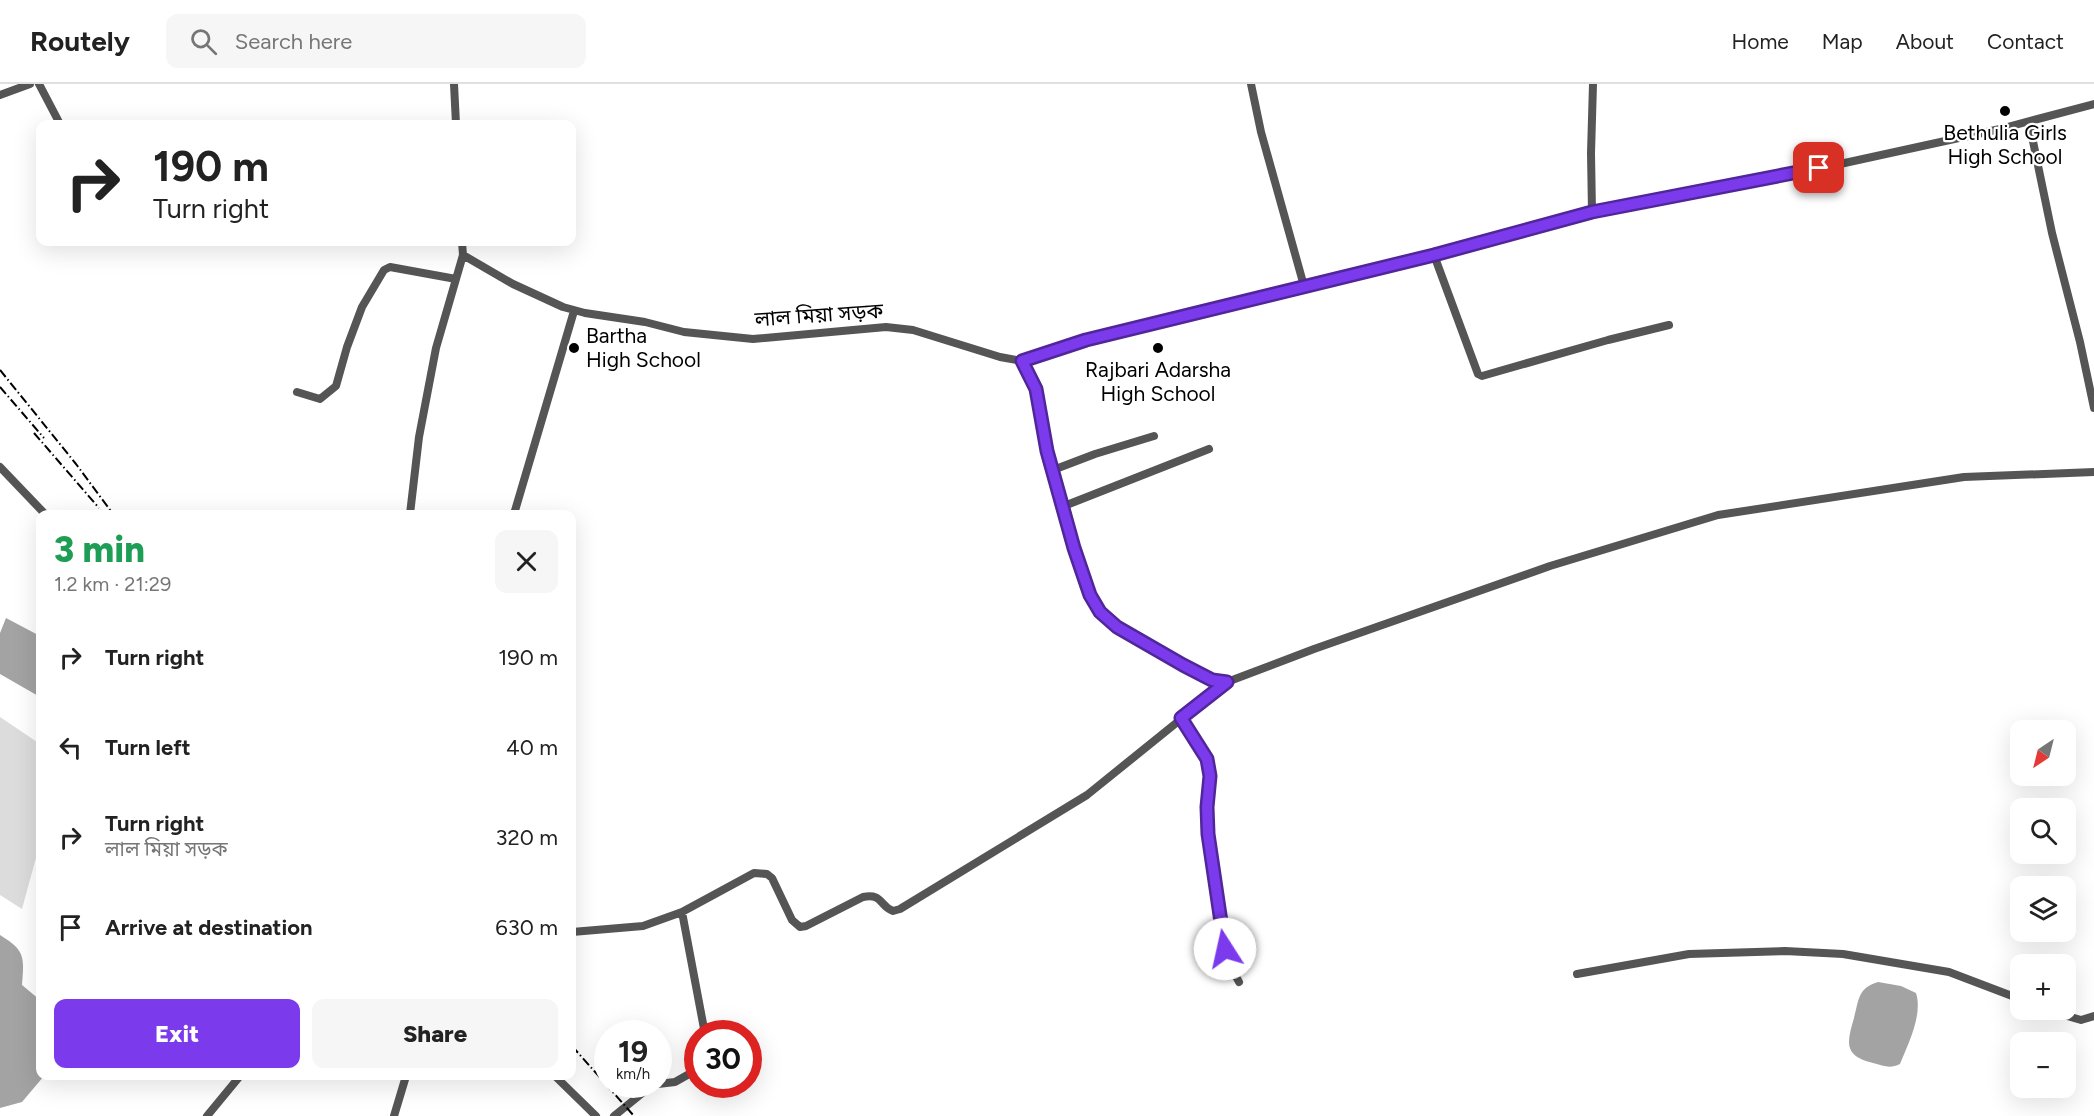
<!DOCTYPE html>
<meta charset="utf-8">
<style>
body{margin:0;font-family:Figtree,"Noto Sans Bengali",sans-serif;background:#f6f6f6;color:#222;height:100vh;display:flex;flex-direction:column;font-size:22px;white-space:nowrap}
*{box-sizing:border-box;margin:0}
p{font-size:20px;color:#767676}
.icon{flex:none;width:33px;height:33px;fill:none;stroke:currentColor;stroke-width:2;stroke-linecap:round;stroke-linejoin:round}
.map{position:relative;flex:1;overflow:hidden}
.panel{position:absolute;left:36px;top:426px;width:540px;height:570px;display:flex;flex-direction:column;background:#fff;border-radius:12px;box-shadow:0 6px 24px #0002}
.panel>*{flex:none}
.top-card{position:absolute;left:36px;top:36px;width:540px;height:126px;border-radius:12px;box-shadow:0 6px 24px #0002;background:#fff;color:#222;overflow:hidden}
.needle{width:39px;rotate:215deg}
.buttons{position:absolute;left:2010px;top:636px;display:grid;gap:12px}
.buttons a{display:grid;place-items:center;width:66px;height:66px;border-radius:12px;background:#fff;box-shadow:0 6px 24px #0002;font-size:30px}
.speed{position:absolute;left:594px;top:936px;display:flex;gap:12px;font-size:30px;font-weight:700;text-align:center}
.speed>*{display:grid;place-content:center;width:78px;height:78px;border-radius:50%;background:#fff;box-shadow:0 6px 24px #0002;line-height:1}
.speed small{font-size:15px;font-weight:400}
.speed .limit{border:9px solid #d22;background:#fff;color:#111}
.pin{position:absolute;display:grid;place-items:center;width:51px;height:51px;color:#fff;margin:-26px;border-radius:12px;box-shadow:0 3px 9px #0006}
.me{position:absolute;width:66px;margin:-33px;rotate:350deg;stroke-linejoin:round;filter:drop-shadow(0 0 4px #0008)}
.turn{display:flex;align-items:center;gap:21px;height:126px;padding:0 18px;font-size:27px}
.turn .icon{width:78px;height:78px;stroke-width:2.5}
.turn b{display:block;font-size:42px;line-height:51px}
.round{display:grid;place-items:center;flex:none;width:63px;height:63px;border-radius:12px;background:#f6f6f6}
.head{display:flex;align-items:center;justify-content:space-between;height:102px;padding:0 18px}
h1{font-size:36px;font-weight:800;line-height:45px;color:#1e9e55}
.button{display:flex;gap:12px;margin-top:auto;padding:12px 18px}
.button a{flex:1;height:69px;border-radius:12px;background:#7c3aed;color:#fff;font-size:24px;font-weight:800;line-height:69px;text-align:center}
.button a+a{background:#f6f6f6;color:#222}
ul{padding:0;list-style:none}
li{display:flex;align-items:center;gap:18px;height:90px;padding:0 18px}
li div{flex:1}
li b{display:block;font-size:22px}
li em{font-style:normal}
header{display:flex;align-items:center;gap:36px;box-sizing:border-box;height:84px;padding:0 30px;background:#fff;border-bottom:2px solid #e0e0e0}
header strong{font-size:28px}
nav{display:flex;gap:33px;margin-inline-start:auto;font-size:21px}
.search{width:420px;height:54px;background:#f6f6f6;display:flex;align-items:center;gap:15px;box-sizing:border-box;padding:0 21px;border-radius:12px;color:#767676;font-size:22px}
.map>svg:first-child{display:block}
.green{fill:#dcdcdc}
.water{fill:#a3a3a3}
.lines{fill:none;stroke-linecap:round;stroke-linejoin:round}
.street{stroke:#555;stroke-width:8}
.rail{stroke:#000;stroke-width:2;stroke-dasharray:9 3 1.5 3;stroke-linecap:butt}
.route-casing{stroke:#51269a;stroke-width:15}
.route{stroke:#7c3aed;stroke-width:10}
.poi-dot{fill:#000;stroke:#fff;stroke-width:2}
.labels{text-anchor:middle;stroke-width:4.5;stroke-linejoin:round;paint-order:stroke}
.poi-label{font-size:21px;fill:#000;stroke:#fff}
.street-label{font-size:21px;fill:#000;stroke:#fff}
</style>
<header>
<strong>Routely</strong>
<div class="search"><svg class="icon" aria-label="search" viewBox="0 0 24 24"><circle cx="10" cy="10" r="6"/><path d="M15 15l6 6"/></svg>Search here</div>
<nav><a>Home</a><a>Map</a><a>About</a><a>Contact</a></nav>
</header>
<div class="map">
<svg width="2094" height="1032" viewBox="0 0 2094 1032">
<rect width="100%" height="100%" fill="#fff"/>
<path class="green" d="M 0,633 L 40,660 L 40,759 L 22,825 L 0,811 Z"/>
<path class="water" d="M 6,534 L 40,552 L 40,613 L 0,590 L 0,549 Z
M 0,851 C 26,867 24,873 22,901 L 40,916 L 40,992 L 44,992 L 22,1018 L 0,1024 Z
M 1878,898 L 1901,902 L 1916,909 C 1923,931 1908,960 1900,980 C 1890,985 1884,982 1873,979 C 1843,972 1847,958 1854,934 C 1859,915 1858,904 1878,898 Z"/>
<g class="lines">
<path class="street" d="M 39,0 L 60,40
M 454,0 L 456,40
M 1251,0 L 1261,48 L 1304,202
M 0,11 L 30,0
M 2029,38 L 2052,149 L 2080,258 L 2094,324
M 1592,128 L 1591,69 L 1593,0
M 463,171 L 513,200 L 563,223 L 585,229 L 645,238 L 684,248 L 753,255 L 886,243 L 913,246 L 1000,273 L 1022,277 L 1086,256 L 1434,171 L 1592,128 L 1840,80 L 2000,45 L 2094,20
M 1434,171 L 1478,290 L 1482,292 L 1608,256 L 1669,241
M 1022,277 L 1036,305 L 1047,367 L 1074,464 L 1090,511 L 1100,529 L 1117,543 L 1183,581 L 1212,596 L 1227,598 L 1314,565 L 1550,482 L 1718,431 L 1964,393 L 2094,388
M 297,308 L 320,315 L 336,302 L 347,263 L 362,223 L 384,186 L 390,183 L 456,195
M 0,383 L 45,430
M 1053,386 L 1095,370 L 1154,352
M 1064,422 L 1209,365
M 410,430 L 419,353 L 436,264 L 463,171 L 462,158
M 514,430 L 574,227
M 1181,634 C 1189,647 1203,662 1207,677 C 1212,694 1207,711 1207,727 C 1209,774 1216,859 1239,898
M 682,828 L 705,950
M 572,848 L 643,842 L 682,828 L 754,789 L 767,790 L 772,794 L 792,836 L 800,843 L 806,842 L 863,813 C 883,809 879,822 893,827 L 900,825 L 1087,711 L 1227,598
M 1577,890 L 1689,870 L 1785,867 L 1843,870 L 1949,888 L 2020,915
M 2047,926 L 2081,936 L 2094,932
M 555,992 L 596,1032
M 658,1000 L 675,998 L 698,985
M 207,1032 L 240,992
M 394,1032 L 406,992
M 614,1032 L 651,1002 L 657,1000"/>
<path class="rail" d="M 0,286 L 76,380 L 113,430
M 0,303 L 44,354
M 34,349 L 99,424
M 572,962 L 634,1032"/>
</g>
<g class="lines">
<g class="route-casing">
<path id="route" d="M 1225,865 L 1208,750 L 1207,723 L 1210,692 L 1207,675 L 1181,634 L 1227,598 L 1212,596 L 1183,581 L 1117,543 L 1100,528 L 1090,511 L 1074,464 L 1047,367 L 1036,305 L 1022,277 L 1086,256 L 1434,171 L 1592,128 L 1819,84"/>
</g>
<use href="#route" class="route"/>
</g>
<g class="poi-dot">
<circle cx="2005" cy="27" r="6"/>
<circle cx="574" cy="264" r="6"/>
<circle cx="1158" cy="264" r="6"/>
</g>
<g class="labels">
<g class="poi-label">
<text x="2005" y="56">Bethulia Girls<tspan x="2005" dy="24">High School</tspan></text>
<text x="586" y="259" text-anchor="start">Bartha<tspan x="586" dy="24">High School</tspan></text>
<text x="1158" y="293">Rajbari Adarsha<tspan x="1158" dy="24">High School</tspan></text>
</g>
<g class="street-label">
<text transform="translate(819 231) rotate(-4)" y="7">লাল মিয়া সড়ক</text>
</g>
</g>
</svg>
<div class="buttons">
<a><svg class="needle" viewBox="-14 -14 28 28"><path d="M0-13l5 13h-10z" fill="#e53935"/><path d="M0 13l5-13h-10z" fill="#767676"/></svg></a>
<a><svg class="icon" aria-label="search" viewBox="0 0 24 24"><circle cx="10" cy="10" r="6"/><path d="M15 15l6 6"/></svg></a>
<a><svg class="icon" aria-label="layers" viewBox="0 0 24 24"><path d="M12 4l9 5-9 5-9-5zM3 14l9 5 9-5"/></svg></a>
<a>+</a>
<a>−</a>
</div>
<div class="speed"><div>19<small>km/h</small></div><div class="limit">30</div></div>
<div class="pin" style="left:1819px;top:84px;background:#d93025"><svg class="icon" aria-label="arrive" viewBox="0 0 24 24"><path d="M6 21V4h12l-3 4 3 4H6"/></svg></div>
<svg class="me" style="left:1225px;top:865px" viewBox="-20 -20 40 40"><circle r="19" fill="#fff"/><path d="M0-13L10 11 0 6-10 11z" fill="#7c3aed"/></svg>
<div class="top-card">
<div class="turn"><svg class="icon" aria-label="right" viewBox="0 0 24 24"><path d="M7 20v-9h11M14 6l5 5-5 5"/></svg><div><b>190 m</b>Turn right</div></div>
</div>
<section class="panel">
<div class="head"><div><h1>3 min</h1><p>1.2 km · 21:29</p></div><a class="round"><svg class="icon" aria-label="close" viewBox="0 0 24 24"><path d="M6 6l12 12M18 6L6 18"/></svg></a></div>
<ul>
<li><svg class="icon" aria-label="right" viewBox="0 0 24 24"><path d="M7 20v-9h11M14 6l5 5-5 5"/></svg><div><b>Turn right</b></div><em>190 m</em></li>
<li><svg class="icon" aria-label="left" viewBox="0 0 24 24"><path d="M17 20v-9H6M10 6l-5 5 5 5"/></svg><div><b>Turn left</b></div><em>40 m</em></li>
<li><svg class="icon" aria-label="right" viewBox="0 0 24 24"><path d="M7 20v-9h11M14 6l5 5-5 5"/></svg><div><b>Turn right</b><p>লাল মিয়া সড়ক</p></div><em>320 m</em></li>
<li><svg class="icon" aria-label="arrive" viewBox="0 0 24 24"><path d="M6 21V4h12l-3 4 3 4H6"/></svg><div><b>Arrive at destination</b></div><em>630 m</em></li>
</ul>
<div class="button"><a>Exit</a><a>Share</a></div>
</section>
</div>
